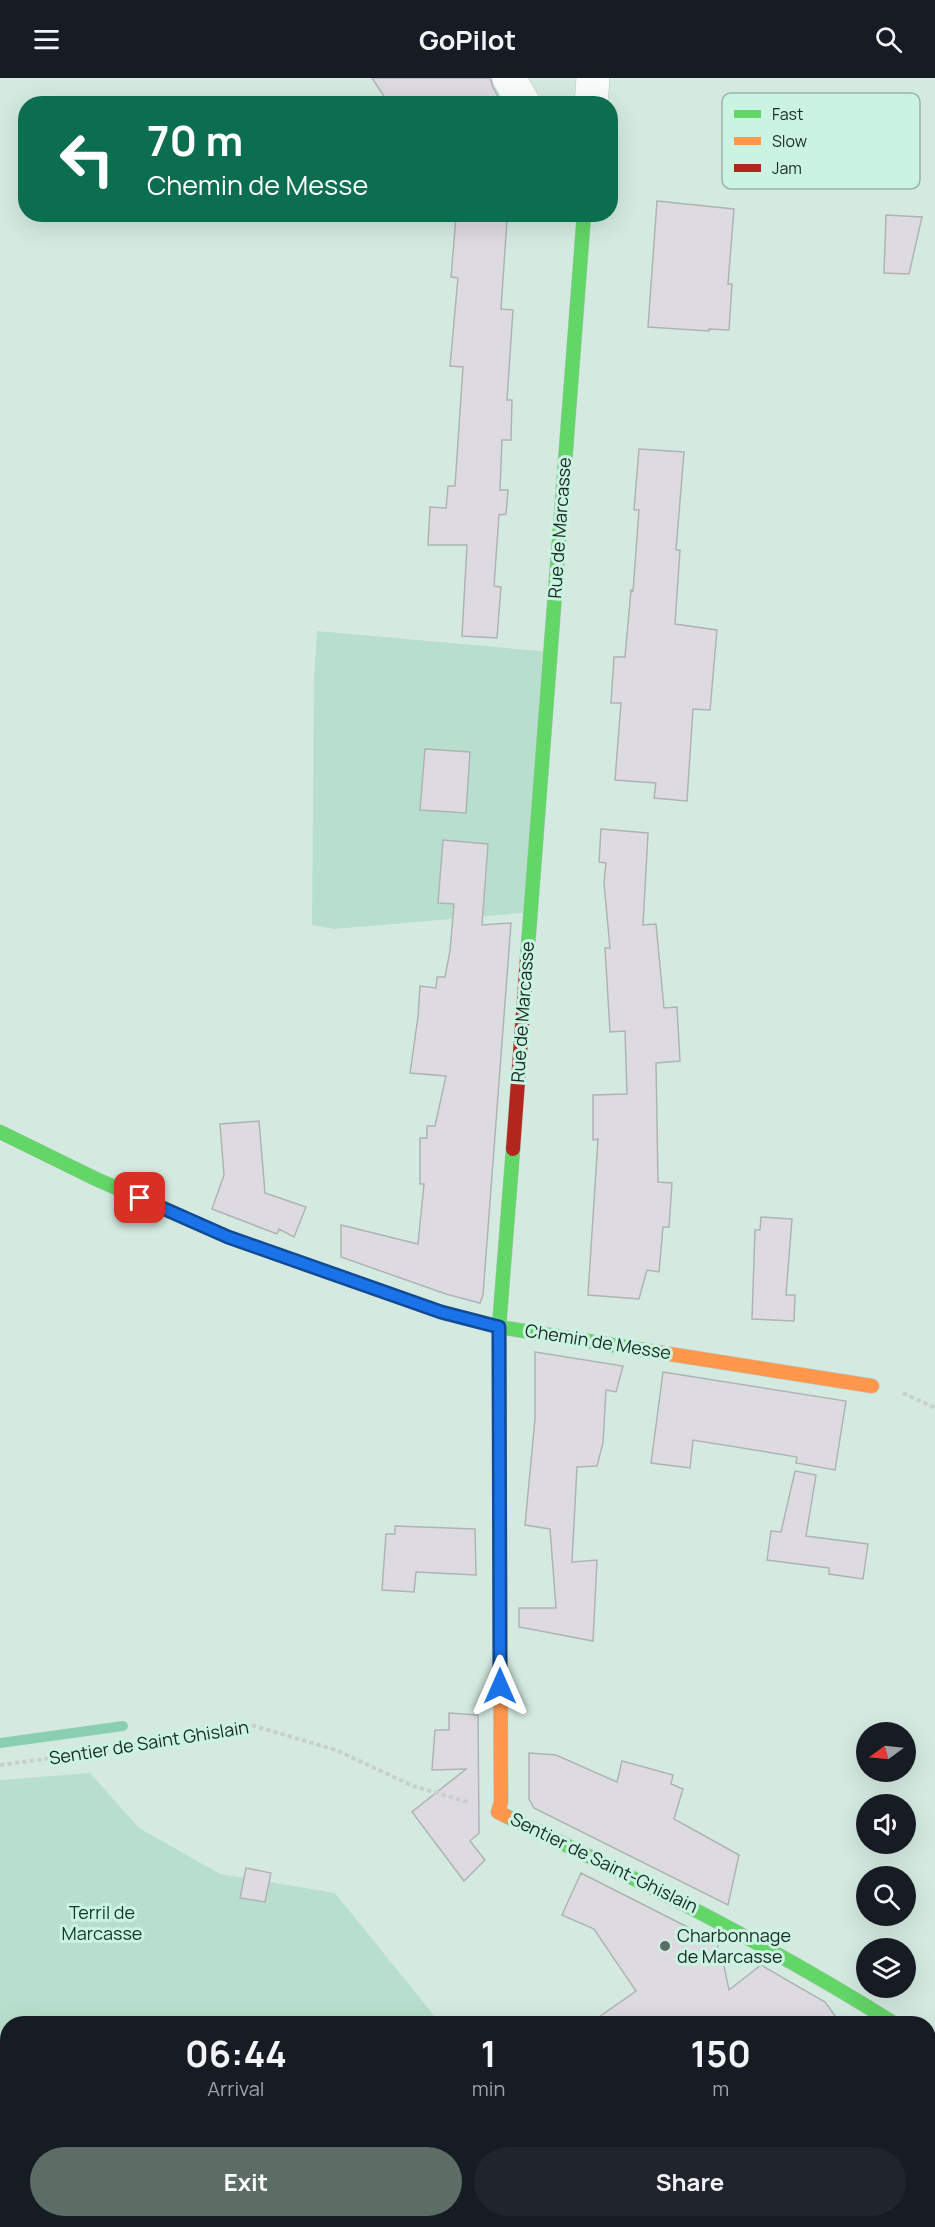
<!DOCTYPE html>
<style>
body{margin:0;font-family:Manrope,sans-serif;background:#20242c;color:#f1f3f6;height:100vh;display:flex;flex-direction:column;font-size:22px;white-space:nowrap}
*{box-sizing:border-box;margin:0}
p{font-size:20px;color:#9ea1a6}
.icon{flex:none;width:33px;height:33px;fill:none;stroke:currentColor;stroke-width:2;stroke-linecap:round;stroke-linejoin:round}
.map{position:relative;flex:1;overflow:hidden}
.details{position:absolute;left:0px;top:1938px;width:936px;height:212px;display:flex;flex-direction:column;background:#171b24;border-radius:24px 24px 0 0;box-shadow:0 6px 24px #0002}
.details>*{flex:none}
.banner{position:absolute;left:18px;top:18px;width:600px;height:126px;border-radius:24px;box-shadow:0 6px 24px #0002;background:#0b6e4f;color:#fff;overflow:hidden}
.needle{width:39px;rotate:255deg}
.fabs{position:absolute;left:856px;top:1644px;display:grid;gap:12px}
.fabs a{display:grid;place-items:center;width:60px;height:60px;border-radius:50%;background:#171b24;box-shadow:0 6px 24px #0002;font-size:30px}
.pin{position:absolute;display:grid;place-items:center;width:51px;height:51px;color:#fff;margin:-26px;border-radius:12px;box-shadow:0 3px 9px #0006}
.me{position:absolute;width:66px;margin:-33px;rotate:0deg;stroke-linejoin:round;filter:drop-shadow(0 0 4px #0008)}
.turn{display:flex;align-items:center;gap:21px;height:126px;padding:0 30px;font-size:27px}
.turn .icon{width:78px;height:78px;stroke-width:2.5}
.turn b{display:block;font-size:42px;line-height:51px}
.eta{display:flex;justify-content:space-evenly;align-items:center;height:102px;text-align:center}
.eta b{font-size:36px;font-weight:700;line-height:42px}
.action{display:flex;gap:12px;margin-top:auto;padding:12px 30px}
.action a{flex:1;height:69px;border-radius:36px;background:#5b6d65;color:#fff;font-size:24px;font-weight:700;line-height:69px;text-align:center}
.action a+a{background:#20242c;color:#f1f3f6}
header{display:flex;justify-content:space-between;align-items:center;height:78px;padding:0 30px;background:#171b24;font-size:27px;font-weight:700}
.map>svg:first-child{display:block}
.green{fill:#b8dfcd}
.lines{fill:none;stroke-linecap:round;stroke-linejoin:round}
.stream{stroke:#8bcfb2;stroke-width:10}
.building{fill:#dddbe1;stroke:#afb4b3;stroke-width:1.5}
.street-casing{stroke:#b6c7bf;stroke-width:34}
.fast-casing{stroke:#b6c7bf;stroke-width:15}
.slow-casing{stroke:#b6c7bf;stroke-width:15}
.jam-casing{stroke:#b6c7bf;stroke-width:15}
.path{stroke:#c9d0cc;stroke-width:4;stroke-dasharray:4.5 3;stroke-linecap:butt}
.street{stroke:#f9fcfa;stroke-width:33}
.fast{stroke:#63d668;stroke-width:14}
.slow{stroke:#ff974d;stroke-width:14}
.jam{stroke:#b3261e;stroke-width:14}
.route-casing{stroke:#114b97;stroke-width:15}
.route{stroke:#1a73e8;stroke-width:10}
.poi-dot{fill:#5b6d65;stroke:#caf4e1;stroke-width:2}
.labels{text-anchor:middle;stroke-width:6;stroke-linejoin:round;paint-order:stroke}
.street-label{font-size:18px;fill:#1a2a23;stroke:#caf4e1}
.park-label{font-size:18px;fill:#11392a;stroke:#caf4e1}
.poi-label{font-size:18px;fill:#1a2a23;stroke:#caf4e1;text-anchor:start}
.key{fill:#caf4e1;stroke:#95b7a8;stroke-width:1.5}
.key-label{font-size:16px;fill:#1a2a23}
</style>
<header><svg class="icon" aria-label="menu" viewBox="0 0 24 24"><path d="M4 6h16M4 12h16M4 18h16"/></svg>GoPilot<svg class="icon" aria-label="search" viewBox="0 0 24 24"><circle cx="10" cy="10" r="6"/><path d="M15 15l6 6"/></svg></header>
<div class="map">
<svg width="935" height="2149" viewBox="0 0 935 2149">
<rect width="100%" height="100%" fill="#d4eae0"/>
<path class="green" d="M 317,553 L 551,574 L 532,834 L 334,851 L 312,847 L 314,601 Z
M 90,1695 L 139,1750 L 220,1796 L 335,1815 L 440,1945 L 8,1946 L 8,2142 L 534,2142 L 537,2149 L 0,2149 L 0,1702 Z
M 929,2089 L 935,2090 L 935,2149 L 766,2149 L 766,2142 L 928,2142 Z"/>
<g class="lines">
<path class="stream" d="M 0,1665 L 123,1648"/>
</g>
<path class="building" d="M 372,0 L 490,0 L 493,9 L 502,26 L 389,26 Z
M 657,123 L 734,131 L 728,206 L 732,206 L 729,252 L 709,251 L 709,253 L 648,249 Z
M 886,137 L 922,139 L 909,196 L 884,195 Z
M 456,139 L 507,142 L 501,231 L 513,232 L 507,322 L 512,322 L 511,362 L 502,362 L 500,412 L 508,412 L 506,436 L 499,437 L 494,508 L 501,509 L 497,560 L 462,558 L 467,467 L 428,467 L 430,429 L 446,430 L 448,408 L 455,408 L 463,289 L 450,288 L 458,200 L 451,199 Z
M 639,371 L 684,374 L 676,472 L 680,472 L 675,546 L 717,552 L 710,632 L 693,631 L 687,723 L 654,720 L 656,705 L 615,702 L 621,625 L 611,625 L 614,579 L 625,579 L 631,512 L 633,513 L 639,432 L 634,432 Z
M 425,671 L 470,674 L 466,735 L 420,732 Z
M 601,751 L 648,755 L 643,847 L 656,846 L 664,930 L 677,929 L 680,983 L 656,985 L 658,1104 L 672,1105 L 669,1149 L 663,1149 L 659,1194 L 647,1192 L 639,1221 L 588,1217 L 598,1061 L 593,1062 L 593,1017 L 627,1016 L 625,953 L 610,954 L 605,870 L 610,870 L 604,805 L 606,785 L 599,784 Z
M 443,762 L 488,766 L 482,847 L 511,845 L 483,1217 L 480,1225 L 446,1216 L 341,1179 L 341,1147 L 418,1166 L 424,1106 L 420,1106 L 420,1060 L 427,1060 L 427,1048 L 435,1048 L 446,998 L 410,995 L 418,939 L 420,908 L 436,910 L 437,899 L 445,899 L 450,873 L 454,826 L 438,825 Z
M 259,1043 L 265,1115 L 306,1129 L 294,1159 L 279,1151 L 277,1156 L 212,1131 L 224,1097 L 220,1046 Z
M 761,1139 L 792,1141 L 786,1217 L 795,1217 L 794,1243 L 752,1241 L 755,1152 L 760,1152 Z
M 535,1274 L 623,1288 L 616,1314 L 606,1312 L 603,1365 L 597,1388 L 577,1389 L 572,1484 L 597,1482 L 593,1563 L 519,1549 L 519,1530 L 556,1530 L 550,1451 L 525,1447 L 535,1341 Z
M 663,1294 L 846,1323 L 835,1392 L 796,1385 L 797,1379 L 693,1362 L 690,1390 L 651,1385 Z
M 795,1393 L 816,1397 L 806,1458 L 868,1466 L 863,1501 L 829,1496 L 829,1490 L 767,1482 L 771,1453 L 781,1454 Z
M 395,1448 L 475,1451 L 476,1497 L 416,1494 L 414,1514 L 382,1512 L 386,1456 L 395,1456 Z
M 449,1635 L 478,1637 L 479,1755 L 470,1763 L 485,1782 L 464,1803 L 412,1734 L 466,1691 L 432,1692 L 435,1652 L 449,1652 Z
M 529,1675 L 556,1677 L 617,1704 L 622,1683 L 673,1697 L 671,1706 L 683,1711 L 674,1741 L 739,1777 L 728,1827 L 534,1730 L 529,1721 Z
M 246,1790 L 271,1795 L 265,1824 L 240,1820 Z
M 581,1795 L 719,1865 L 717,1872 L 722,1878 L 729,1912 L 761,1887 L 825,1924 L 841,1946 L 589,1946 L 636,1913 L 594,1851 L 562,1837 Z"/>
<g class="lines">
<g class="street-casing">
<path id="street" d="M 509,0 L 524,26
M 591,26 L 593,0
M 928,1967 L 935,1972"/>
</g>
<g class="fast-casing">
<path id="fast" d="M 527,881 L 584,136
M 0,1054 L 96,1101 L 228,1159 L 441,1234 L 499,1249 L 644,1272
M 500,1483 L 499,1249 L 513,1071
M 506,1738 C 639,1802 770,1867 895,1946"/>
</g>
<g class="slow-casing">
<path id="slow" d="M 644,1272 L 872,1308
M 500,1483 L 501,1724 L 498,1734 L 506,1738"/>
</g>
<g class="jam-casing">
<path id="jam" d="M 513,1071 L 527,881"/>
</g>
<path class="path" d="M 903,1315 L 935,1330
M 0,1687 L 89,1675 L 198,1654 L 251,1647 L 336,1672 L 413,1708 L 468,1724
M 817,2142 L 829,2145 L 832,2149"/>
<use href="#street" class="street"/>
<use href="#fast" class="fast"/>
<use href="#slow" class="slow"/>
<use href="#jam" class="jam"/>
</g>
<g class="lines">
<g class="route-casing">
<path id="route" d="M 140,1120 L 228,1159 L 441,1234 L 499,1249 L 500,1608"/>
</g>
<use href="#route" class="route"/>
</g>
<circle class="poi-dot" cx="665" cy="1868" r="6"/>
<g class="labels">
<g class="street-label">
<text transform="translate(560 450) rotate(-86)" y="6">Rue de Marcasse</text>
<text transform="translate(523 934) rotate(-86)" y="6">Rue de Marcasse</text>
<text transform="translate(598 1264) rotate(9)" y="6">Chemin de Messe</text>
<text transform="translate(149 1665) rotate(-9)" y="6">Sentier de Saint Ghislain</text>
<text transform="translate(604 1785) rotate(26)" y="6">Sentier de Saint-Ghislain</text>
</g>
<g class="park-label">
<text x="102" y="1841">Terril de<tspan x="102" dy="21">Marcasse</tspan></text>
</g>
<g class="poi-label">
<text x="677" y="1864">Charbonnage<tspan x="677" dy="21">de Marcasse</tspan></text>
</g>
</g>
<rect x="722" y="15" width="198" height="96" rx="9" class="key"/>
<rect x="734" y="32" width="27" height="8" fill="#63d668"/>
<rect x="734" y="59" width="27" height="8" fill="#ff974d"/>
<rect x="734" y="86" width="27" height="8" fill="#b3261e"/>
<g class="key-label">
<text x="772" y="42">Fast</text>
<text x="772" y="69">Slow</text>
<text x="772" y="96">Jam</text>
</g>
</svg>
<div class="fabs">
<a><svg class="needle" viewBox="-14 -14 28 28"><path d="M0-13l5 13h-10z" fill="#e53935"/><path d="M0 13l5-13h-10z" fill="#9ea1a6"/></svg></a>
<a><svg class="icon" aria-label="sound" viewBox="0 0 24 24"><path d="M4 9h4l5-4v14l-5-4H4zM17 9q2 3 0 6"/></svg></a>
<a><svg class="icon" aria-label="search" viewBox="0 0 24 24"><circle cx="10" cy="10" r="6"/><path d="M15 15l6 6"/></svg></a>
<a><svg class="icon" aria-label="layers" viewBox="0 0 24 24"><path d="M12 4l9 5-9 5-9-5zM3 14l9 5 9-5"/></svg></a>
</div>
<div class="pin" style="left:140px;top:1120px;background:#d93025"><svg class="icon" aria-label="arrive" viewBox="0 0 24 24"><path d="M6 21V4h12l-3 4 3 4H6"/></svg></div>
<svg class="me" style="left:500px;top:1608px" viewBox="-20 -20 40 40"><path d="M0-17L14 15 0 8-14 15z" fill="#1a73e8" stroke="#fff" stroke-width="4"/></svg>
<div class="banner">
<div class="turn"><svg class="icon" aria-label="left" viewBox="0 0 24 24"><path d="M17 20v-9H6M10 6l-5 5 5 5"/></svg><div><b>70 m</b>Chemin de Messe</div></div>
</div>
<section class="details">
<div class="eta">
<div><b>06:44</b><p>Arrival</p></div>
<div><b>1</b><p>min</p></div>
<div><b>150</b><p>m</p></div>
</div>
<div class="action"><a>Exit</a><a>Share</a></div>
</section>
</div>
